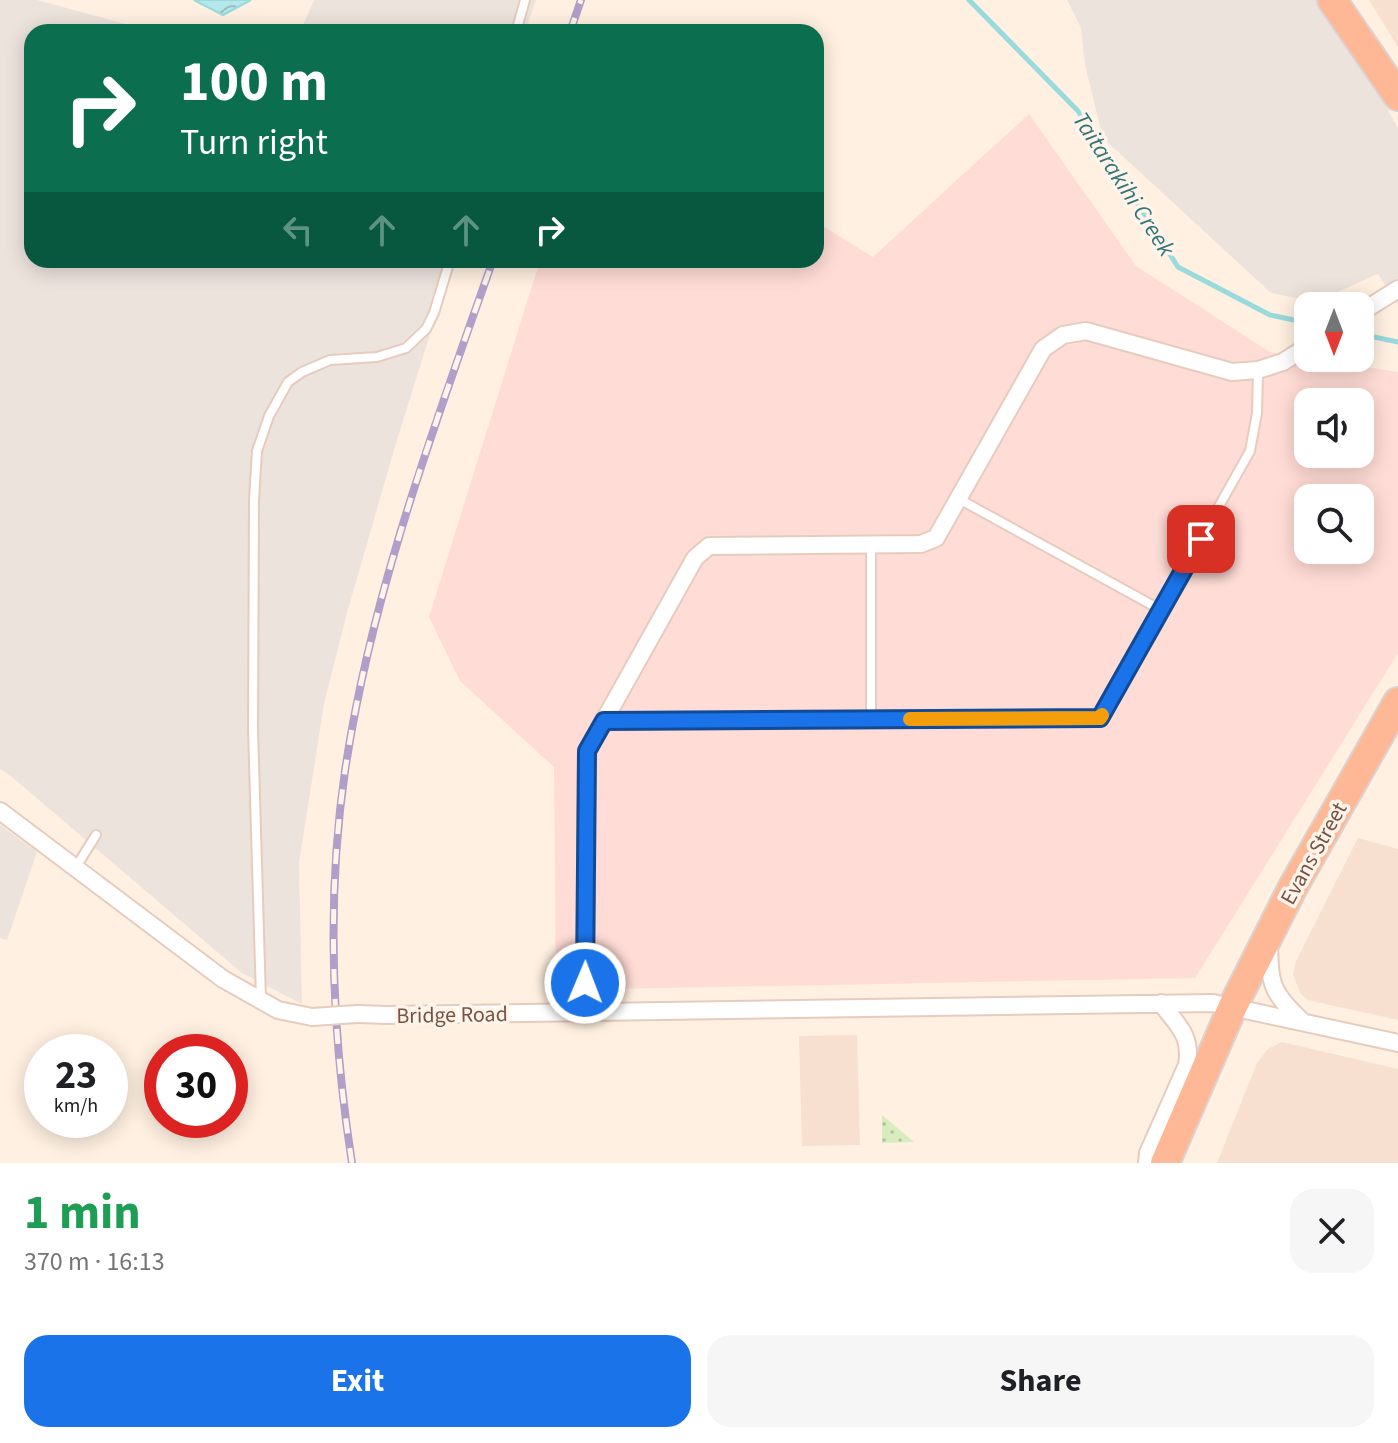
<!DOCTYPE html>
<meta charset="utf-8">
<style>
body{margin:0;font-family:"Source Sans 3",sans-serif;background:#f6f6f6;color:#202124;height:100vh;display:flex;flex-direction:column;font-size:30px;white-space:nowrap}
*{box-sizing:border-box;margin:0}
p{font-size:26px;color:#757577}
.icon{flex:none;width:44px;height:44px;fill:none;stroke:currentColor;stroke-width:2;stroke-linecap:round;stroke-linejoin:round}
.map{position:relative;height:1163px;overflow:hidden}
.drawer{display:flex;flex-direction:column;background:#fff;flex:1}
.drawer>*{flex:none}
.banner{position:absolute;left:24px;top:24px;width:800px;height:244px;border-radius:24px;box-shadow:0 4px 20px #0003;background:#0b6e4f;color:#fff;overflow:hidden}
.needle{width:52px;rotate:180deg}
.tools{position:absolute;left:1294px;top:292px;display:grid;gap:16px}
.tools a{display:grid;place-items:center;width:80px;height:80px;border-radius:16px;background:#fff;box-shadow:0 4px 20px #0003;font-size:40px}
.speed{position:absolute;left:24px;top:1034px;display:flex;gap:16px;font-size:40px;font-weight:700;text-align:center}
.speed>*{display:grid;place-content:center;width:104px;height:104px;border-radius:50%;background:#fff;box-shadow:0 4px 20px #0003;line-height:1}
.speed small{font-size:20px;font-weight:400}
.speed .limit{border:12px solid #d22;background:#fff;color:#111}
.pin{position:absolute;display:grid;place-items:center;width:68px;height:68px;color:#fff;margin:-34px;border-radius:16px;box-shadow:0 4px 12px #0006}
.me{position:absolute;width:88px;margin:-44px;rotate:1deg;stroke-linejoin:round;filter:drop-shadow(0 0 6px #0008)}
.turn{display:flex;align-items:center;gap:28px;height:168px;padding:0 24px;font-size:36px}
.turn .icon{width:104px;height:104px;stroke-width:2.5}
.turn b{display:block;font-size:56px;line-height:68px}
.lanes{display:flex;align-items:center;height:76px;padding:0 24px;background:#0003;justify-content:center;gap:40px;direction:ltr}
.lanes .off{opacity:.35}
.round{display:grid;place-items:center;flex:none;width:84px;height:84px;border-radius:24px;background:#f6f6f6}
.head{display:flex;align-items:center;justify-content:space-between;height:136px;padding:0 24px}
h1{font-size:48px;font-weight:700;line-height:60px;color:#1e9e55}
.action{display:flex;gap:16px;margin-top:auto;padding:16px 24px}
.action a{flex:1;height:92px;border-radius:24px;background:#1a73e8;color:#fff;font-size:32px;font-weight:700;line-height:92px;text-align:center}
.action a+a{background:#f6f6f6;color:#202124}
.map>svg:first-child{display:block}
.residential{fill:#f7e0cf}
.commercial{fill:#ffdcd5;fill-rule:evenodd}
.industrial{fill:#ede3dd}
.green{fill:url(#green-dots)}
.water{fill:url(#water-waves);stroke:#99dadd;stroke-width:2}
.lines{fill:none;stroke-linecap:round;stroke-linejoin:round}
.stream{stroke:#99dadd;stroke-width:5}
.service-casing{stroke:#e6ccbe;stroke-width:12}
.minor-casing{stroke:#e6ccbe;stroke-width:20}
.trunk-casing{stroke:#dcd2cf;stroke-width:32}
.service{stroke:#fff;stroke-width:8}
.minor{stroke:#fff;stroke-width:16}
.trunk{stroke:#ffb895;stroke-width:28}
.rail-casing{stroke:#b19fc9;stroke-width:8}
.rail{stroke:#fff4ea;stroke-width:5;stroke-dasharray:15;stroke-linecap:butt}
.minor-bridge-casing{stroke:#e6ccbe;stroke-width:20;stroke-linecap:butt}
.minor-bridge{stroke:#fff;stroke-width:16}
.route-casing{stroke:#114b97;stroke-width:20}
.route{stroke:#1a73e8;stroke-width:14}
.slow{stroke:#f59e0b;stroke-width:14}
.labels{text-anchor:middle;stroke-width:7;stroke-linejoin:round;paint-order:stroke}
.street-label{font-size:22px;fill:#795245;stroke:#fff4ea}
.water-label{font-size:24px;font-style:italic;fill:#357579;stroke:#fff4ea}
</style>
<div class="map">
<svg width="1398" height="1163" viewBox="0 0 1398 1163">
<defs>
<pattern id="green-dots" width="8" height="8" patternUnits="userSpaceOnUse" patternTransform="scale(2)"><rect width="8" height="8" fill="#d7edbe"/><path d="M2 2h.1M6 6h.1" fill="none" stroke="#b3c39c" stroke-width="1.8" stroke-linecap="round"/></pattern>
<pattern id="water-waves" width="16" height="10" patternUnits="userSpaceOnUse" patternTransform="scale(2)"><rect width="16" height="10" fill="#b4e8ea"/><path d="M0 5q4-4 8 0t8 0" fill="none" stroke="#97bfbf"/></pattern>
</defs>
<rect width="100%" height="100%" fill="#fff0e1"/>
<path class="residential" d="M 1369,0 L 1398,0 L 1398,47 Z
M 1358,838 L 1398,849 L 1398,1020 L 1308,1000 L 1301,994 L 1293,975 L 1296,961 Z
M 857,1035 L 860,1145 L 802,1146 L 799,1036 Z
M 1282,1042 L 1398,1069 L 1398,1163 L 1217,1163 L 1257,1063 L 1268,1049 Z"/>
<path class="commercial" d="M 1029,114 L 1136,266 L 1270,352 L 1398,372 L 1398,653 L 1195,978 L 556,990 L 554,767 L 460,681 L 429,617 L 540,260 L 816,260 L 816,222 L 873,257 ZM 1308,402 L 1360,402 L 1360,454 L 1308,454 ZM 1308,498 L 1360,498 L 1360,550 L 1308,550 Z"/>
<path class="industrial" d="M 0,0 L 37,0 L 155,32 L 32,32 L 32,260 L 453,260 L 394,450 L 347,613 L 324,704 L 299,863 L 302,1004 L 242,973 L 12,777 L 0,769 Z
M 314,0 L 536,0 L 525,32 L 300,32 Z
M 1067,0 L 1318,0 L 1378,91 L 1398,129 L 1398,305 L 1378,274 L 1315,302 L 1271,293 L 1103,138 L 1085,65 L 1081,28 Z
M 0,825 L 37,852 L 7,940 L 0,938 Z"/>
<path class="green" d="M 882,1115 L 914,1142 L 882,1143 Z"/>
<path class="water" d="M 194,0 L 251,0 L 223,15 Z"/>
<g class="lines">
<path class="stream" d="M 969,0 L 1078,111 L 1178,267 L 1270,315 L 1308,323
M 1360,334 L 1398,342"/>
<g class="service-casing">
<path id="service" d="M 516,32 L 525,0
M 959,499 L 1161,610
M 871,545 L 871,719
M 605,721 L 1100,718 L 1250,451 L 1257,413 L 1258,370
M 76,867 L 96,835
M 261,1000 L 253,729 L 254,500 L 257,451 L 269,416 L 288,382 L 302,372 L 330,360 L 377,357 L 406,348 L 426,329 L 434,313 L 450,260"/>
</g>
<g class="minor-casing">
<path id="minor" d="M 1360,313 L 1398,289
M 0,811 L 223,979 L 278,1010 L 312,1017
M 1269,943 C 1270,985 1271,992 1302,1021
M 585,1012 L 587,751 L 695,558 L 709,546 L 921,544 L 936,538 L 1043,349 L 1063,335 L 1086,331 L 1232,372 L 1258,370 L 1283,362 L 1308,346
M 357,1014 L 388,1015 L 1213,1003 L 1398,1043
M 1147,1163 L 1148,1153 L 1187,1065 C 1192,1035 1178,1026 1161,1003"/>
</g>
<g class="trunk-casing">
<path id="trunk" d="M 1332,0 L 1398,96
M 1165,1163 L 1233,1006 L 1293,887 L 1398,702"/>
</g>
<use href="#service" class="service"/>
<use href="#minor" class="minor"/>
<use href="#trunk" class="trunk"/>
<g class="rail-casing">
<path id="rail" d="M 570,32 L 581,0
M 352,1163 C 332,1034 326,901 345,771 C 371,595 434,427 493,260"/>
</g>
<use href="#rail" class="rail"/>
<g class="minor-bridge-casing">
<path id="minor-bridge" d="M 312,1017 L 357,1014"/>
</g>
<use href="#minor-bridge" class="minor-bridge"/>
</g>
<g class="lines">
<g class="route-casing">
<path id="route" d="M 585,983 L 587,751 L 604,721 L 1100,718 L 1201,539"/>
</g>
<use href="#route" class="route"/>
<path class="slow" d="M 910,719 L 1100,718 L 1102,715"/>
</g>
<g class="labels">
<g class="street-label">
<text transform="translate(1313 853) rotate(-61)" y="8">Evans Street</text>
<text transform="translate(452 1014) rotate(-1)" y="8">Bridge Road</text>
</g>
<g class="water-label">
<text transform="translate(1124 184) rotate(57)" y="8">Taitarakihi Creek</text>
</g>
</g>
</svg>
<div class="tools">
<a><svg class="needle" viewBox="-14 -14 28 28"><path d="M0-13l5 13h-10z" fill="#e53935"/><path d="M0 13l5-13h-10z" fill="#757577"/></svg></a>
<a><svg class="icon" aria-label="sound" viewBox="0 0 24 24"><path d="M4 9h4l5-4v14l-5-4H4zM17 9q2 3 0 6"/></svg></a>
<a><svg class="icon" aria-label="search" viewBox="0 0 24 24"><circle cx="10" cy="10" r="6"/><path d="M15 15l6 6"/></svg></a>
</div>
<div class="speed"><div>23<small>km/h</small></div><div class="limit">30</div></div>
<div class="pin" style="left:1201px;top:539px;background:#d93025"><svg class="icon" aria-label="arrive" viewBox="0 0 24 24"><path d="M6 21V4h12l-3 4 3 4H6"/></svg></div>
<svg class="me" style="left:585px;top:983px" viewBox="-20 -20 40 40"><circle r="17" fill="#1a73e8" stroke="#fff" stroke-width="3"/><path d="M0-11L8 9 0 5-8 9z" fill="#fff"/></svg>
<div class="banner">
<div class="turn"><svg class="icon" aria-label="right" viewBox="0 0 24 24"><path d="M7 20v-9h11M14 6l5 5-5 5"/></svg><div><b>100 m</b>Turn right</div></div>
<div class="lanes"><svg class="icon off" aria-label="left" viewBox="0 0 24 24"><path d="M17 20v-9H6M10 6l-5 5 5 5"/></svg><svg class="icon off" aria-label="ahead" viewBox="0 0 24 24"><path d="M12 20V5M6 11l6-6 6 6"/></svg><svg class="icon off" aria-label="ahead" viewBox="0 0 24 24"><path d="M12 20V5M6 11l6-6 6 6"/></svg><svg class="icon" aria-label="right" viewBox="0 0 24 24"><path d="M7 20v-9h11M14 6l5 5-5 5"/></svg></div>
</div>
</div>
<section class="drawer">
<div class="head"><div><h1>1 min</h1><p>370 m · 16:13</p></div><a class="round"><svg class="icon" aria-label="close" viewBox="0 0 24 24"><path d="M6 6l12 12M18 6L6 18"/></svg></a></div>
<div class="action"><a>Exit</a><a>Share</a></div>
</section>
